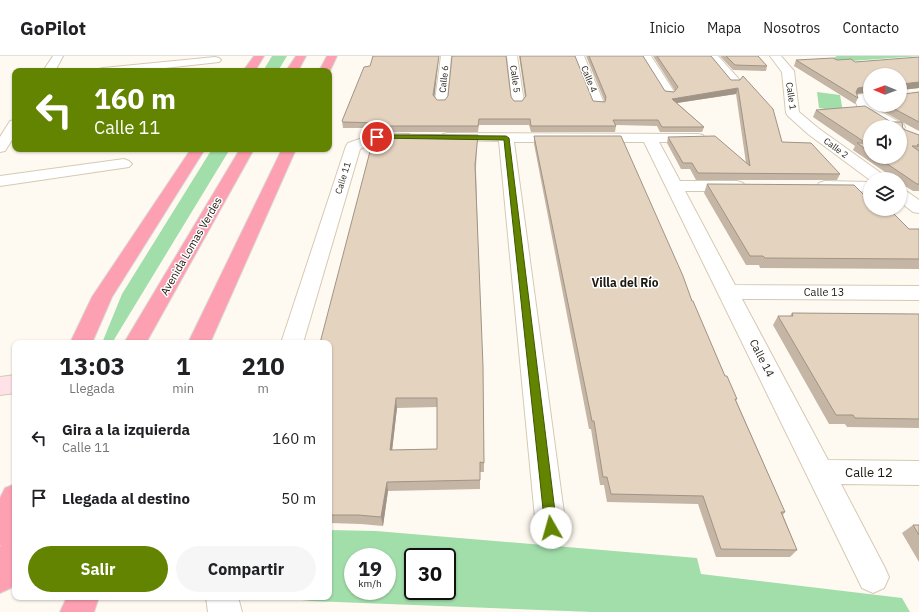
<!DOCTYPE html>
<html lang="es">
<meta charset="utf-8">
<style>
body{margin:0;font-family:"IBM Plex Sans",sans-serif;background:#f6f6f6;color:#202124;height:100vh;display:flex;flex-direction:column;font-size:15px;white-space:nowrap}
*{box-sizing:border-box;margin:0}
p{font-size:13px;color:#757577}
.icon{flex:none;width:22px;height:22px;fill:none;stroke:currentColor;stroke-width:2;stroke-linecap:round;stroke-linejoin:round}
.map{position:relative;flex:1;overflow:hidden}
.panel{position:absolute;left:12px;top:284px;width:320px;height:260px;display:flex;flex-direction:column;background:#fff;border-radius:8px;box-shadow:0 1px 3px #0004}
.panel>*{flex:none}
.guide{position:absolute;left:12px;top:12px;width:320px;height:84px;border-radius:8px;box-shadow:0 1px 3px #0004;background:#628400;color:#fff;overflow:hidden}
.needle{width:26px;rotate:271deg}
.controls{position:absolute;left:863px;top:12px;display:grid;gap:8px}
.controls a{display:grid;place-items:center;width:44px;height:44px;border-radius:50%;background:#fff;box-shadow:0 1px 3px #0004;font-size:20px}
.speed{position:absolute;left:344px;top:492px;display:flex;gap:8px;font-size:20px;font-weight:700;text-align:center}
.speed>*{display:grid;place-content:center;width:52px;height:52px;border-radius:50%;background:#fff;box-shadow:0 1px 3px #0004;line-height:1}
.speed small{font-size:10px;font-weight:400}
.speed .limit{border:2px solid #111;border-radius:6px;background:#fff;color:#111}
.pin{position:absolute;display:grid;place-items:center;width:34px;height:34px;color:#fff;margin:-17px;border:2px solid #fff;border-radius:50%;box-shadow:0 1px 4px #0007}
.me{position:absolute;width:44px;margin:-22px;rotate:353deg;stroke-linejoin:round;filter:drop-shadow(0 0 3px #0008)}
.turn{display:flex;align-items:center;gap:14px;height:84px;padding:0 16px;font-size:18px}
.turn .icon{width:52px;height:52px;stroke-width:2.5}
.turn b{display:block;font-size:28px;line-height:34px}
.eta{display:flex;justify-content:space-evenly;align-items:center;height:68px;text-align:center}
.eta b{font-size:24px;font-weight:700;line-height:28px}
.action{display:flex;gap:8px;margin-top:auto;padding:8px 16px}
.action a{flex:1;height:46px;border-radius:24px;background:#628400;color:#fff;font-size:16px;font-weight:700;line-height:46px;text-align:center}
.action a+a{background:#f6f6f6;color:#202124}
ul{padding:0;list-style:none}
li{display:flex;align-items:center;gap:12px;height:60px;padding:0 16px}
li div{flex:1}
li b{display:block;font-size:15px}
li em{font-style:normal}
header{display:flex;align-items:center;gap:24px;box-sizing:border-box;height:56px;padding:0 20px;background:#fff;border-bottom:1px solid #e0e0e0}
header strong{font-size:19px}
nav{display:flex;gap:22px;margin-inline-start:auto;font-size:14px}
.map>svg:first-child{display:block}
.green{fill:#a1deaa;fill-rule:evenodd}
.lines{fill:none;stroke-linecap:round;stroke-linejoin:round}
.street-casing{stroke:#d6c9b4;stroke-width:2}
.secondary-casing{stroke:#d6c9b4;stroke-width:2}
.highway-casing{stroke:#dbdad9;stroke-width:2}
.street{fill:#fff;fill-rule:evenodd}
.secondary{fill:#fee2e8;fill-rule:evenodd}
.highway{fill:#fca0b2;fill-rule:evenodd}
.wall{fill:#c4b5a4;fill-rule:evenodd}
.shaded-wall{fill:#a09486}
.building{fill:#e4d3bf;stroke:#a09486;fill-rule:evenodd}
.route{fill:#628400;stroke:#405600}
.labels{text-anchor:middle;stroke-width:3;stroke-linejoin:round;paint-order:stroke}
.far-street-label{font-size:9px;fill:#1e1911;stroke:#fff}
.street-label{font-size:11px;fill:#1e1911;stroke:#fff}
.neighbourhood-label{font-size:12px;font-weight:bold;fill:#1e1911;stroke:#fff}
.near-street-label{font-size:13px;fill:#1e1911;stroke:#fff}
</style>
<header>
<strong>GoPilot</strong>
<nav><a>Inicio</a><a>Mapa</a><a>Nosotros</a><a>Contacto</a></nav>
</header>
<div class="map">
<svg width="919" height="556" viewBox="0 0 919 556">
<rect width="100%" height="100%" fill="#fffaf1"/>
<path class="green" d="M 272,0 L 287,0 L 278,15 L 263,15 Z
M 837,0 L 919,0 L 838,6 L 829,4 Z
M 817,36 L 840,39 L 843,56 L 819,52 Z
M 212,93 L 230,93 L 112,287 L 102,287 L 122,238 Z
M 329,474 L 376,475 L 697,502 L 701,518 L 902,542 L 910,556 L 592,556 L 311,545 L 273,541 L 329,541 ZM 353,501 L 387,501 L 387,535 L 353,535 ZM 413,501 L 447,501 L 447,535 L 413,535 Z"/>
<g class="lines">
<g class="street-casing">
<path id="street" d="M 53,0 L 63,0 L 55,15 L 43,15 Z
M 441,0 L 451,0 L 447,45 L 445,48 L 437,48 L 435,45 Z
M 507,0 L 517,0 L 524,46 L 522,49 L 514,49 L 512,46 Z
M 574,0 L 584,0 L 604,47 L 603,50 L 593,50 L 592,47 Z
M 641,0 L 651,0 L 675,37 L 673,40 L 665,40 Z
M 707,0 L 718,0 L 738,22 L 740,25 L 738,28 L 730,28 Z
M 770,0 L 781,0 L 794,15 L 799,56 L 818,72 L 885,120 L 887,123 L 870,124 L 808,78 L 788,60 L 786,57 L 782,16 Z
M 215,1 L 219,2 L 221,4 L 219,6 L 138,15 L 97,15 L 99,13 L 103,12 Z
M 870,37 L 870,45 L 868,45 L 869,49 L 903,68 L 905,71 L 903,74 L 900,75 L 900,71 L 888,71 L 859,54 L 854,42 L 856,39 Z
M 15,64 L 15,79 L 5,95 L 0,96 L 0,81 L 10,65 Z
M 377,77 L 409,78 L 411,81 L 409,84 L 379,85 L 360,93 L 303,287 L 281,287 L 346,90 L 348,87 Z
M 448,77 L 698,78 L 703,79 L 705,82 L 703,85 L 698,86 L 659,86 L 680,125 L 737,125 L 743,127 L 745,130 L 743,133 L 737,135 L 685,135 L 735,229 L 919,230 L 919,244 L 742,243 L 828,404 L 919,405 L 919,429 L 841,428 L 884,510 L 889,521 L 884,532 L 873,537 L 862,532 L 644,86 L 514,86 L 566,472 L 562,482 L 551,486 L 540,482 L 536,472 L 499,85 L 443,84 L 441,81 L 443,78 Z
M 124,103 L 129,105 L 132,108 L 129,111 L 0,130 L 0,120 Z
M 825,125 L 870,126 L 870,136 L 819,133 L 817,130 L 819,127 Z
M 900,133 L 906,135 L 919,144 L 919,157 L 913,156 L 900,146 Z
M 206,541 L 238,541 L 242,556 L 208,556 Z"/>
</g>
<g class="secondary-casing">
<path id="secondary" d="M 15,319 L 15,337 L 0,339 L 0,321 Z"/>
</g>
<g class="highway-casing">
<path id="highway" d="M 254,0 L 264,0 L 255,15 L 243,15 Z
M 296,0 L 306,0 L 298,15 L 286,15 Z
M 327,0 L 337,0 L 329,17 L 329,15 L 319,15 Z
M 191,93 L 205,93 L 112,241 L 92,287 L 70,287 L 92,241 Z
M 240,93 L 254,93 L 146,287 L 124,287 Z
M 282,93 L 296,93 L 210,287 L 188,287 Z
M 15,428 L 15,475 L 12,481 L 15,480 L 15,525 L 11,532 L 0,537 L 0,491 L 1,489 L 0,489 L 0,442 L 5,432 Z
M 67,541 L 99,541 L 94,556 L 60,556 Z"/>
</g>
<use href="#street" class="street"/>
<use href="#secondary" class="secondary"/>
<use href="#highway" class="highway"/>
</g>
<path class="wall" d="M 519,0 L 575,0 L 593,45 L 605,46 L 586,0 L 643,0 L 665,35 L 674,36 L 675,35 L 653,0 L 711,0 L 782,86 L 840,118 L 837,124 L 696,124 L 690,113 L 681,113 L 667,87 L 668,81 L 746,107 L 736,38 L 677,47 L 704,71 L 702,76 L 660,76 L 657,70 L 616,69 L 616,70 L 615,76 L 531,76 L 529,69 L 479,69 L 478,76 L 379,76 L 378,72 L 343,72 L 342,65 L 434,40 L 437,44 L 511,41 L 514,45 L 522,45 L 525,42 Z
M 720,0 L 758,0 L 767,10 L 766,15 L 733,14 Z
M 919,1 L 919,32 L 902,34 L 902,37 L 904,38 L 919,36 L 919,75 L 902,66 L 903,73 L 919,79 L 919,135 L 913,135 L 900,127 L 900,123 L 895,123 L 853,94 L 855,90 L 813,61 L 816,54 L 891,66 L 902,66 L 872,49 L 900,49 L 870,19 L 870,36 L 857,38 L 858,42 L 855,48 L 794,10 L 796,4 L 837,4 L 855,6 ZM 870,71 L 900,101 L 870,101 Z
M 534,80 L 692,245 L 725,320 L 737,343 L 736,344 L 785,456 L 783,459 L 797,494 L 790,501 L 716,501 L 698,448 L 607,446 L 604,429 L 600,429 L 591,373 L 589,373 L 534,88 Z
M 477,87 L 476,113 L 484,407 L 484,416 L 480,416 L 480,433 L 388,435 L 383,470 L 361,468 L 329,467 L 329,287 ZM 437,351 L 437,393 L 392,394 L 397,352 Z
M 707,128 L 869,144 L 909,173 L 919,173 L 919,213 L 760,212 L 759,209 L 746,209 L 704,137 Z
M 792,257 L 919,258 L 919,372 L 847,371 L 845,368 L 829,368 L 773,269 L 778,260 L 790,260 Z
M 913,469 L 919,469 L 919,506 L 902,477 Z"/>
<path class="shaded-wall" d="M 439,0 L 434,45 L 433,39 Z
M 919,26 L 919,32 L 900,34 L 902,28 Z
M 870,30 L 870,36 L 855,38 L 858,32 Z
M 738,32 L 736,38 L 670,48 L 672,43 Z
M 396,342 L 397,352 L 391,404 L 390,394 Z
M 387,426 L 388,435 L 383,470 L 381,461 Z"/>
<path class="building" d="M 373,0 L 439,0 L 433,39 L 437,44 L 445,44 L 448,40 L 452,0 L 506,0 L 511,41 L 514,45 L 522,45 L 526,40 L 520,0 L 575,0 L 593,45 L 605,46 L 606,41 L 589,0 L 643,0 L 665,35 L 674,36 L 678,31 L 657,0 L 711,0 L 731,24 L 740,24 L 743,20 L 773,53 L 782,86 L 811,87 L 840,118 L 698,117 L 692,107 L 683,107 L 668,81 L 715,80 L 750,110 L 738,32 L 672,43 L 704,71 L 662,71 L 658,64 L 613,64 L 616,70 L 531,70 L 530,63 L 479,63 L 478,70 L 378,70 L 379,67 L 343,66 L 342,65 L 364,11 L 370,10 Z
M 726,0 L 758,0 L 767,10 L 735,9 Z
M 919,1 L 919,26 L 902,28 L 902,37 L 904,38 L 919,36 L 919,66 L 887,49 L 900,49 L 900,19 L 870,19 L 870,30 L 858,32 L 856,36 L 858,42 L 796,4 L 833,2 L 837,4 L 851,3 L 855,6 Z
M 865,50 L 891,66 L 902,66 L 903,73 L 919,79 L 919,88 L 917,89 L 919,90 L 912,90 L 919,95 L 919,128 L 917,128 L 877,101 L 900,101 L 900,71 L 870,71 L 870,96 L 857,87 L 866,87 L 816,54 Z
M 378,78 L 478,79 L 475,109 L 483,310 L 484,407 L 480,406 L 480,424 L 387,426 L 381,461 L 358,459 L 329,459 L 329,287 L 320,287 L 374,80 ZM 396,342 L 437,342 L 437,393 L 390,394 Z
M 534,80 L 621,80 L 683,220 L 692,245 L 693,245 L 725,320 L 727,320 L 737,343 L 735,343 L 785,456 L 781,456 L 797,494 L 721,493 L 703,440 L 611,438 L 607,421 L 603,421 L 594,365 L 592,365 Z
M 707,128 L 854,129 L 869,144 L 870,144 L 870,153 L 889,153 L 909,173 L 919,173 L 919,203 L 765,202 L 763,200 L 750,200 Z
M 792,257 L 919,258 L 919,363 L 855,362 L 853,359 L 836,359 L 778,260 L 793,260 Z
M 913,469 L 919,469 L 919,479 Z"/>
<path class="route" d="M 375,79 L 506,80 L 509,82 L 557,472 L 555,476 L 551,478 L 547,476 L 545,472 L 504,84 L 377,82 L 375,82 Z"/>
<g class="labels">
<g class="far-street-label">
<text transform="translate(444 23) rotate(-84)" y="3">Calle 6</text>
<text transform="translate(515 23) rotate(82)" y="3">Calle 5</text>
<text transform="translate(589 23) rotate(68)" y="3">Calle 4</text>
<text transform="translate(791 40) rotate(82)" y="3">Calle 1</text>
<text transform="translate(836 92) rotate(36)" y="3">Calle 2</text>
<text transform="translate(343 122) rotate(-73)" y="3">Calle 11</text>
</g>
<g class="street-label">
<text transform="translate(191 190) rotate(-60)" y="4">Avenida Lomas Verdes</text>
<text x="824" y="240">Calle 13</text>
<text transform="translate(762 302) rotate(63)" y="4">Calle 14</text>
</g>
<g class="neighbourhood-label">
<text x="625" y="231">Villa del Río</text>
</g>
<g class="near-street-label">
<text x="869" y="421">Calle 12</text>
</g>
</g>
</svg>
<div class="controls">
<a><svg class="needle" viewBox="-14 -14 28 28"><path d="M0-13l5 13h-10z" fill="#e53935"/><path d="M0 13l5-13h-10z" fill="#757577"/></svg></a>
<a><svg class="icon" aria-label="sound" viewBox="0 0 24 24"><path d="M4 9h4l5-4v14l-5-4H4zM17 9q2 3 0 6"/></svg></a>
<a><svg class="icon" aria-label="layers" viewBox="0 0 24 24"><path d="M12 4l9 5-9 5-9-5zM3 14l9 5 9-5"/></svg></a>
</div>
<div class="speed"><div>19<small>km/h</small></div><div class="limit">30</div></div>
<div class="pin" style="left:377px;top:81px;background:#d93025"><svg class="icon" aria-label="arrive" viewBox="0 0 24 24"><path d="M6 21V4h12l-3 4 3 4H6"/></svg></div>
<svg class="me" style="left:551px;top:472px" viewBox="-20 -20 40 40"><circle r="19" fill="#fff"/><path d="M0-13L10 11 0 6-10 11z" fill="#628400"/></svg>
<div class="guide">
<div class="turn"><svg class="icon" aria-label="left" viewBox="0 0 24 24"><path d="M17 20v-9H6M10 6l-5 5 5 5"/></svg><div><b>160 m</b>Calle 11</div></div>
</div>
<section class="panel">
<div class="eta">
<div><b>13:03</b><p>Llegada</p></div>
<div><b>1</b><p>min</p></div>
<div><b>210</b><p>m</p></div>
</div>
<ul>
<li><svg class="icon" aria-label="left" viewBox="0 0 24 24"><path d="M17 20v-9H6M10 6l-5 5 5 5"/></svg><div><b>Gira a la izquierda</b><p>Calle 11</p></div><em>160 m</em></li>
<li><svg class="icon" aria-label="arrive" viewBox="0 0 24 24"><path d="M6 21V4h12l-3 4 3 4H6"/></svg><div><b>Llegada al destino</b></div><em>50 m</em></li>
</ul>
<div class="action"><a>Salir</a><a>Compartir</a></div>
</section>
</div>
